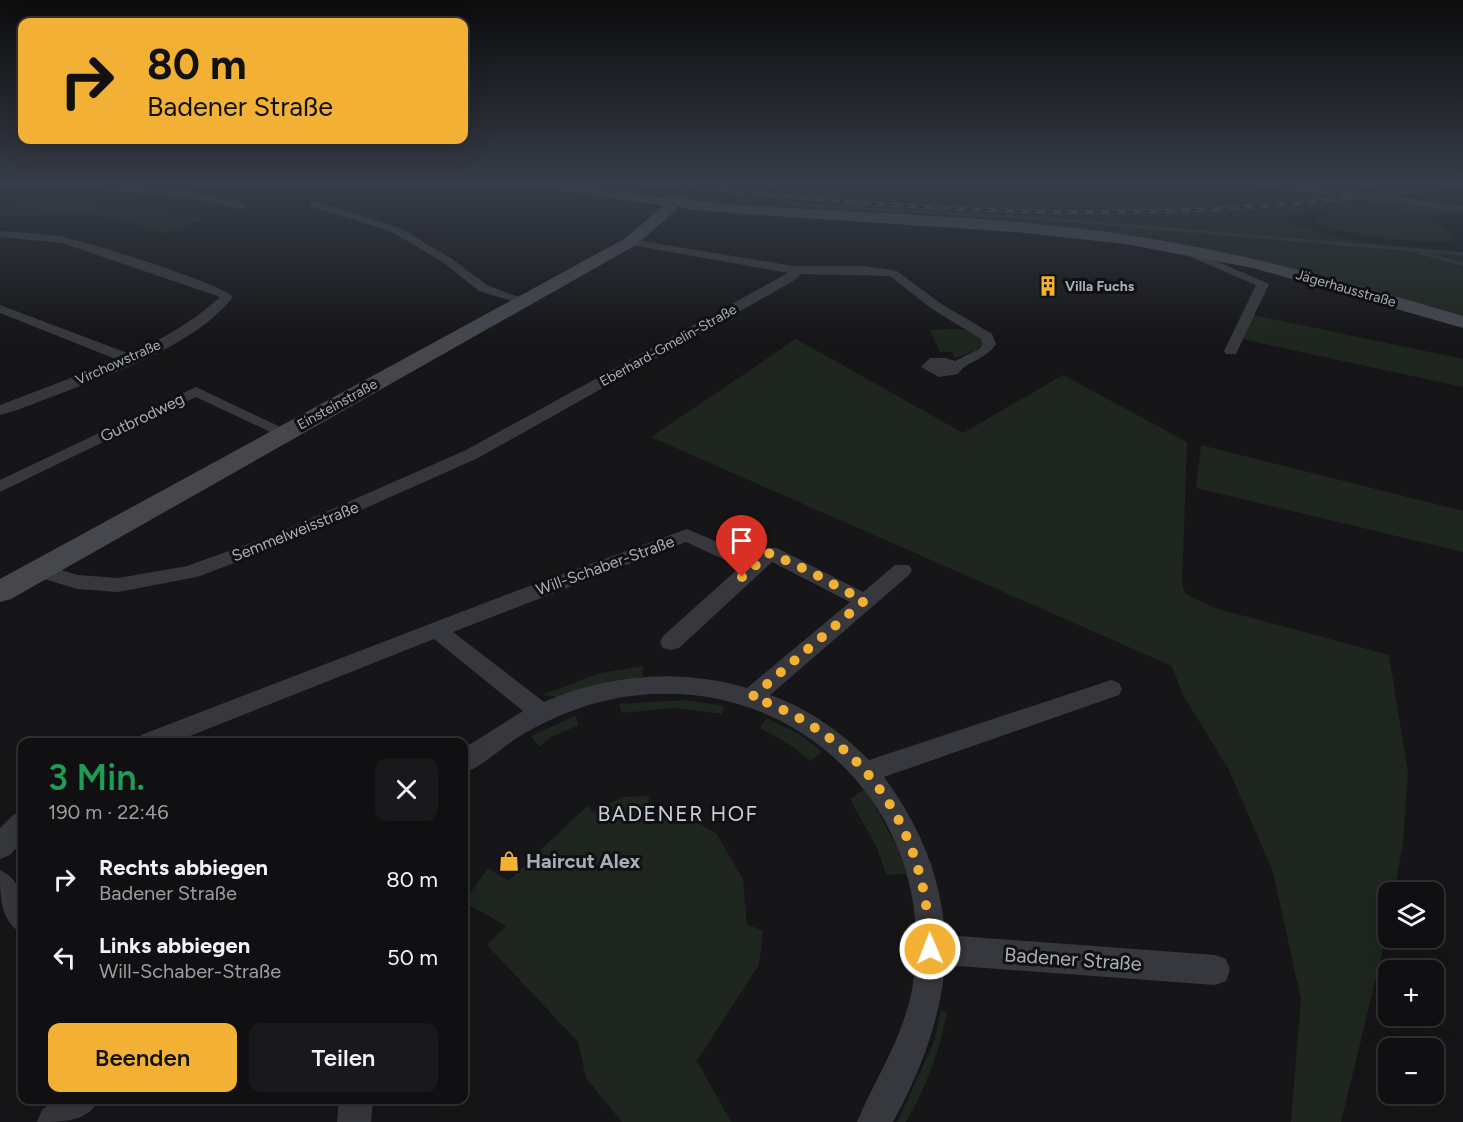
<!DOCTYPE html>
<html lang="de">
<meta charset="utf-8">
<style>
body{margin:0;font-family:Figtree,sans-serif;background:#19191b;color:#f1f3f6;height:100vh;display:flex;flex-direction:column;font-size:22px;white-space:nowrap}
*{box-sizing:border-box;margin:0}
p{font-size:20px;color:#9c9d9f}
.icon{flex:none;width:33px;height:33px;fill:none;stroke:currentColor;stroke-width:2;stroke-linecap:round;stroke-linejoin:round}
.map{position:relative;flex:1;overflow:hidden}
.sheet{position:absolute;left:18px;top:738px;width:450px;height:366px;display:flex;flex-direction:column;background:#101012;border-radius:12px;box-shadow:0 6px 24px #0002,0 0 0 2px #303032}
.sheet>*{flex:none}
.hud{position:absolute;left:18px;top:18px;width:450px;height:126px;border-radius:12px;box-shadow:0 6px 24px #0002,0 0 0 2px #303032;background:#f2b134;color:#111;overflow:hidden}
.fabs{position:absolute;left:1378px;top:882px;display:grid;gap:12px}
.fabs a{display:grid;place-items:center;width:66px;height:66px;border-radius:12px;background:#101012;box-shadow:0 6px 24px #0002,0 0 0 2px #303032;font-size:30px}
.pin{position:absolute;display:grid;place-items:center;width:51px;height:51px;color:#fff;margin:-62px -26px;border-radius:50% 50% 50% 0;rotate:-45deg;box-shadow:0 0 6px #0007}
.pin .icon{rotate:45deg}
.me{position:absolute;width:66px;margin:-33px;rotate:359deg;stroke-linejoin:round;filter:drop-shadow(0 0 4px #0008)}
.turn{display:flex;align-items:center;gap:21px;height:126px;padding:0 30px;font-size:27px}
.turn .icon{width:78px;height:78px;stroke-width:2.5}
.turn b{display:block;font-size:42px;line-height:51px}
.round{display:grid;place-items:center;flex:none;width:63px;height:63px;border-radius:12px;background:#19191b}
.head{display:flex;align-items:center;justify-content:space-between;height:102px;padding:0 30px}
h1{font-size:36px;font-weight:600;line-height:45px;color:#1e9e55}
.button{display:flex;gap:12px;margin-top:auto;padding:12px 30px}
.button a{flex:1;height:69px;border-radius:12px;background:#f2b134;color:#111;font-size:24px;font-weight:600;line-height:69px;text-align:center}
.button a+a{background:#19191b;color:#f1f3f6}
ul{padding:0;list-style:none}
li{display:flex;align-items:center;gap:18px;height:78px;padding:0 30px}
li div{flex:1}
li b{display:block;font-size:22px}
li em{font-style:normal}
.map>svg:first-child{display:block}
.built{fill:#222225}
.green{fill:#1e261f}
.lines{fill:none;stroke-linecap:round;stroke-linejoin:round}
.stream{stroke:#2c353c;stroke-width:3}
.street{fill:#37383d;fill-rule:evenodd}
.secondary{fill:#45474d;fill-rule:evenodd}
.rail-casing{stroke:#4a4c52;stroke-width:4}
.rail{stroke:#111113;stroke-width:2;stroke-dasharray:8;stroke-linecap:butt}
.route{stroke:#f2b134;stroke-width:10;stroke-dasharray:0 18}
.labels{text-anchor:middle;stroke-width:6;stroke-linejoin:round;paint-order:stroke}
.far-poi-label{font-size:14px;font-weight:bold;fill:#a8adb8;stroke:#111113;text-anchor:start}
.far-street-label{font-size:14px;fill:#a8adb8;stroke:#111113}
.street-label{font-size:16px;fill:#a8adb8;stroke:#111113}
.near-poi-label{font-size:20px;font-weight:bold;fill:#a8adb8;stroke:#111113;text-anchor:start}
.near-street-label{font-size:20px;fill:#a8adb8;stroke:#111113}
.near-neighbourhood-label{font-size:21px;letter-spacing:1.5px;fill:#c9ccd4;stroke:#111113}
</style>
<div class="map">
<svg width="1463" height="1122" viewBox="0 0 1463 1122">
<rect width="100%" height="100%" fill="#161618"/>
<path class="built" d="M 619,182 L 670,182 L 902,201 L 1065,206 L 1143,206 L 1320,195 L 1334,197 L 1450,182 L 1463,182 L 1463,187 L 1411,196 L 1338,202 L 1097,212 L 884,206 L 709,192 Z"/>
<path class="green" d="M 554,182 C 675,182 796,202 917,208 C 1050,215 1184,211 1317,203 L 1321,205 L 1369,201 L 1463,212 L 1416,214 L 1365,206 L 1292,214 L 1286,220 C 1339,246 1406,245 1463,252 L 1463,320 L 1164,243 L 695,202 C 689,197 572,185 554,182 Z
M 670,182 L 1237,182 L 1280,187 L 1305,197 L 1144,206 L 1005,205 L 816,195 Z
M 1410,182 L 1450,182 L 1355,194 L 1359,191 L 1337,192 L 1327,189 L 1370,188 Z
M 80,200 L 133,205 L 205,219 L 164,233 L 125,221 L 92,214 L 0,216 L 0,202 Z
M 1333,211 C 1367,209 1434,210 1456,240 C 1434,247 1331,234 1314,220 Z
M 1253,315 L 1463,359 L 1463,387 L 1241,339 Z
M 930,330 C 945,330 978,323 982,344 L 975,351 L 955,358 L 952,352 L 940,352 Z
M 796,339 L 963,433 L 1063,375 L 1187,442 L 1182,585 L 1186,594 L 1215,608 L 1389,655 L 1408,772 L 1403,843 L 1394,892 L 1389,892 L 1389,920 L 1384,945 L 1341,1122 L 1291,1122 L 1301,999 L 1273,872 L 1229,770 L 1183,695 L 1172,666 L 651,437 Z
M 1201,445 L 1463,511 L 1463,552 L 1196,488 Z
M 643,666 L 643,677 L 610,681 L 556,697 L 542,695 L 600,673 Z
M 686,700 L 724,706 L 722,714 L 675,708 L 622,713 L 619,704 Z
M 575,716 L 579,725 L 551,737 L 539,747 L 531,736 Z
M 766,718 L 801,735 L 822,752 L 810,761 L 789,744 L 760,728 Z
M 865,789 L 899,850 L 906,874 L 886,875 L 877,848 L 850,799 Z
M 649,796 L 648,808 L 672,810 L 716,833 L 743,879 L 747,924 L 763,931 L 759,964 L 697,1061 L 731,1122 L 622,1122 L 586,1078 L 578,1042 L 487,945 L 506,926 L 464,902 L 488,868 L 508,881 L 587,806 L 594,812 L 622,797 Z
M 941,1010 L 947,1012 C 940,1051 926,1087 906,1122 L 897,1122 L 934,1042 Z"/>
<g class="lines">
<path class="stream" d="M 764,182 L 780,190
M 783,201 L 803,205 L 1049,219 L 1463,254
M 1420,253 L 1463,264"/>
<path class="street" d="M 1243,182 L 1299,183 L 1463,206 L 1463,212 L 1248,185 Z
M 1369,182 L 1399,182 L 1346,190 L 1341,187 Z
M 0,183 C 72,182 145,181 216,197 C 225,199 239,200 246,206 L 241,209 C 161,191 82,187 0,189 Z
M 314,201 L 400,228 L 452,259 L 487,285 L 527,300 L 521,304 L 479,291 L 444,263 L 392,232 L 310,206 L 310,202 Z
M 0,231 C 21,233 44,233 64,237 C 88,242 223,284 233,297 C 197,343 123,369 70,390 C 47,398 24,409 0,415 L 0,405 L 118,360 L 0,313 L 0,305 L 130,354 C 162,339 193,322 220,297 L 62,243 L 0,237 Z
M 630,239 L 794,266 L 865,266 L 897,271 L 940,303 L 992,334 L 996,344 C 986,360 966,361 958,374 L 939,377 L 921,367 L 930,358 L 946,358 L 955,361 L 979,349 L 982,344 L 981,339 L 932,309 L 890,276 L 800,274 L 798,278 L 781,288 L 478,458 L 285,544 L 197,577 L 118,592 L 77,589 L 31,575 L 28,570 L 31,565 L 38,563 L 78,575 L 118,578 L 187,566 L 271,536 L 466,450 L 788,273 L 626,244 L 626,240 Z
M 1189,249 L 1197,249 L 1198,253 L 1269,284 L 1236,354 L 1226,354 L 1224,351 L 1256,285 L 1188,256 Z
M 196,387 L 293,433 L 291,436 L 279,436 L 196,397 L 0,492 L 0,480 Z
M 687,529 L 752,557 L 763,548 L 777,548 L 863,592 L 895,565 L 909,565 L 912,570 L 909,575 L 770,695 C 808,708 841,732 869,760 L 1111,680 L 1119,683 L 1122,689 L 1119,695 L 884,777 C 919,825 941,875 945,935 L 1215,955 L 1226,959 L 1230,970 L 1226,981 L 1215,985 L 945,965 C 940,1021 920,1073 893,1122 L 857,1122 C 877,1074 904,1038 913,984 C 939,819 806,679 640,695 C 596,699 554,715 517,738 C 500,749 483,766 464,773 L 464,748 L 523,711 L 434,639 L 175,742 L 138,742 L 141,735 L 508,594 ZM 686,542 L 740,567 L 663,636 L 660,642 L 663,648 L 671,650 L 679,648 L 772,562 L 850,602 L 747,688 C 680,668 608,674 544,702 L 453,632 Z
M 22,812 L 22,842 L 10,855 L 0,859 L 0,828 L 13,815 Z
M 0,870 C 25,881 25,909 22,933 C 0,922 0,895 0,870 Z
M 55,1100 L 99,1100 C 87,1122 64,1122 37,1122 L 42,1110 Z
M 339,1100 L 373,1100 L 371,1122 L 337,1122 Z"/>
<path class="secondary" d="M 528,182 C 572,180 614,192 658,197 C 671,199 680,193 693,201 C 837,214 984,213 1128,235 C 1242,252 1353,283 1463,316 L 1463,328 L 1253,268 L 1125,244 L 1016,232 L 742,214 L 687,209 L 673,204 L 677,208 L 675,211 L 636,245 L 11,599 L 0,602 L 0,579 L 624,239 L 664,206 L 535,186 Z"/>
<g class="rail-casing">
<path id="rail" d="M 632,182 L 656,185
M 647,182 C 851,206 1058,221 1264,206 C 1331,201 1397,193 1463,184"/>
</g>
<use href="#rail" class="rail"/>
</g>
<linearGradient id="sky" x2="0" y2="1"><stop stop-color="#0c0c0d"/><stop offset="0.54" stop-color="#363c48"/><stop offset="1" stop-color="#363c48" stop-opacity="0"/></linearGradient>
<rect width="1463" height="339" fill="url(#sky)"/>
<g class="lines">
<path class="route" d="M 742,577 L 770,553 L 811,572 L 864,601 L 752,697 C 866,737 927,830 930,949"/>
</g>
<defs>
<g id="building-bare" transform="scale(1.62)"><path d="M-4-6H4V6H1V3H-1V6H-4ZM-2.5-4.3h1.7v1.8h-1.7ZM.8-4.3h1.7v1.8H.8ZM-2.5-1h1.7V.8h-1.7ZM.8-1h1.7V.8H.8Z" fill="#f2b134" stroke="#111113" stroke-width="2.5" paint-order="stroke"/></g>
<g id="shop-bare" transform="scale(1.62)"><path d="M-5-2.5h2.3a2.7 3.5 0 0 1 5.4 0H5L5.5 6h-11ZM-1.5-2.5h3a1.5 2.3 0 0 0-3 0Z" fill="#f2b134" stroke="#111113" stroke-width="2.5" paint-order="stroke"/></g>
</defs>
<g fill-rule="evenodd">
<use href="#building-bare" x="1048" y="286"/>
<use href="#shop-bare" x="509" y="861"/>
</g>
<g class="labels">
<g class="far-poi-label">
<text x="1065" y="291">Villa Fuchs</text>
</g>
<g class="far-street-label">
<text transform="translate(1346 288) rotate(16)" y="5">Jägerhausstraße</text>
<text transform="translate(668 345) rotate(-29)" y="5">Eberhard-Gmelin-Straße</text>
<text transform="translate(118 362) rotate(-24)" y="5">Virchowstraße</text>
<text transform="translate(337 404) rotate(-29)" y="5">Einsteinstraße</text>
</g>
<g class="street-label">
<text transform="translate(142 417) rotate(-26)" y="6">Gutbrodweg</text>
<text transform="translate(295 531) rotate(-22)" y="6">Semmelweisstraße</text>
<text transform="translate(605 565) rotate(-20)" y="6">Will-Schaber-Straße</text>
</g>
<g class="near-poi-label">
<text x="526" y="868">Haircut Alex</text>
</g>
<g class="near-street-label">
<text transform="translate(1073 959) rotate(4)" y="7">Badener Straße</text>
</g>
<g class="near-neighbourhood-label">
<text x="678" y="821">BADENER HOF</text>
</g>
</g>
</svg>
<div class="fabs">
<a><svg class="icon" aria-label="layers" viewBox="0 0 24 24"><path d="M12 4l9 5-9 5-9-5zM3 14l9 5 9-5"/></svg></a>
<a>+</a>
<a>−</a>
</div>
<div class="pin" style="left:742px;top:577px;background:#d93025"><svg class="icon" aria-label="arrive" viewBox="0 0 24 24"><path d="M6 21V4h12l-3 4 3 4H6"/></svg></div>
<svg class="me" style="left:930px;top:949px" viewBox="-20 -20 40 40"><circle r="17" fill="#f2b134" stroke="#fff" stroke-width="3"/><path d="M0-11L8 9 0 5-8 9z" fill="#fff"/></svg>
<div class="hud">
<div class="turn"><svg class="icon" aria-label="right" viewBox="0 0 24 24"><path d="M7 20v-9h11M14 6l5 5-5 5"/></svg><div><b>80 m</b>Badener Straße</div></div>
</div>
<section class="sheet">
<div class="head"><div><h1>3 Min.</h1><p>190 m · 22:46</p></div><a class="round"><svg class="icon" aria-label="close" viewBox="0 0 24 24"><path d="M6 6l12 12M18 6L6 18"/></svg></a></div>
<ul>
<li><svg class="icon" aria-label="right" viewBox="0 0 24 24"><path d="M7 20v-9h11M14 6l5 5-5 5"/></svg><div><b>Rechts abbiegen</b><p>Badener Straße</p></div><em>80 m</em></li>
<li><svg class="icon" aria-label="left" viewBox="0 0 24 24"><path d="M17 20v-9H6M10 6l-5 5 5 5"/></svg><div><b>Links abbiegen</b><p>Will-Schaber-Straße</p></div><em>50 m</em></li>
</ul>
<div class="button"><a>Beenden</a><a>Teilen</a></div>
</section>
</div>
